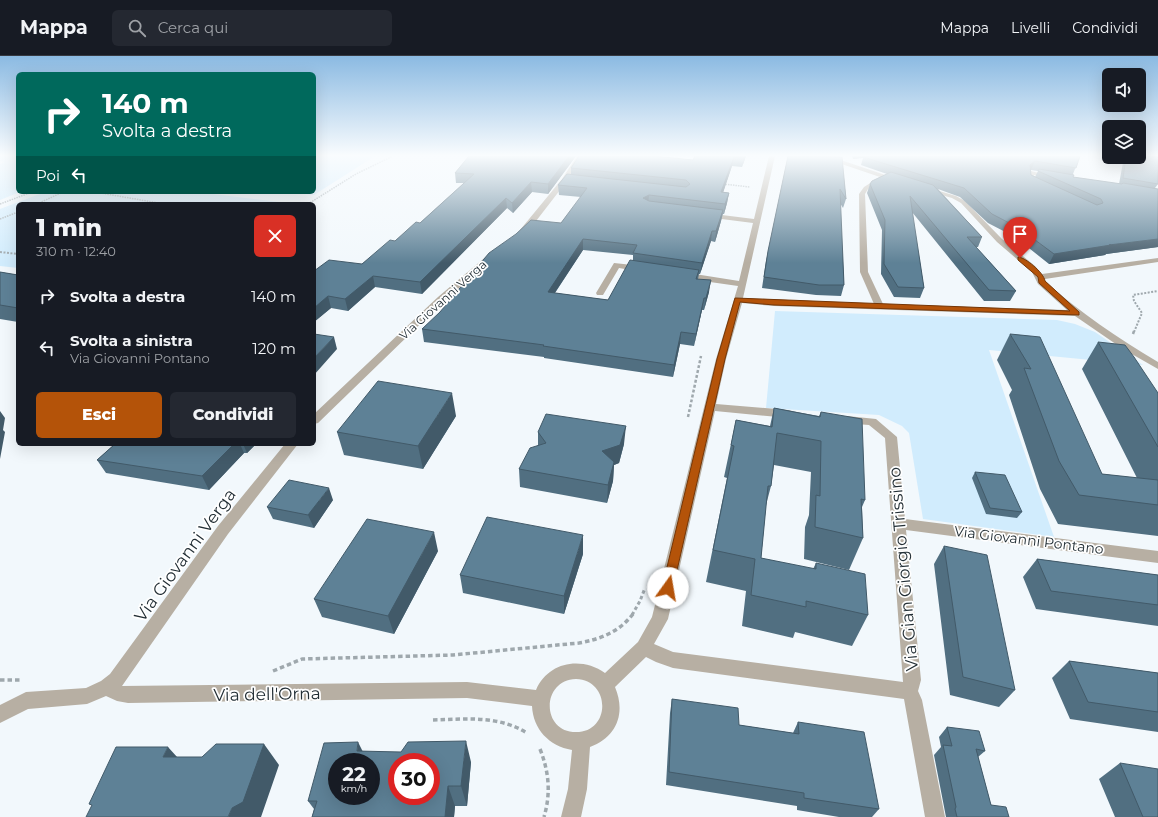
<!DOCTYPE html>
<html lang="it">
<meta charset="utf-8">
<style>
body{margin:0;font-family:Montserrat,sans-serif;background:#242831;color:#f1f3f6;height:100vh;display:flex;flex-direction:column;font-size:15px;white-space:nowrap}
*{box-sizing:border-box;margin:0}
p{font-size:13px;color:#9ea1a6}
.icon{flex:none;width:22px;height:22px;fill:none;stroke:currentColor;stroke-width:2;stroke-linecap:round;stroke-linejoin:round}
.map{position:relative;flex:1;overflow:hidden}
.sheet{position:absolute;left:16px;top:146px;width:300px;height:244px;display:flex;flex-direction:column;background:#171b24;border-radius:6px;box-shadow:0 4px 16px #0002}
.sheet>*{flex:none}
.banner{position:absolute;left:16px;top:16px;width:300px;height:122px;border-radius:6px;box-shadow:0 4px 16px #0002;background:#00695c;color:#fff;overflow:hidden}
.controls{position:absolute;left:1102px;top:12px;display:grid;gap:8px}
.controls a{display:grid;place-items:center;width:44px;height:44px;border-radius:6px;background:#171b24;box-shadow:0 4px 16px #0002;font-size:20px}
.speed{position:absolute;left:328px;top:697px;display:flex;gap:8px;font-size:20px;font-weight:700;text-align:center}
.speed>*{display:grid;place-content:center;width:52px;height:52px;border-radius:50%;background:#171b24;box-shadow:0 4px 16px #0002;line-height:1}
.speed small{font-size:10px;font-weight:400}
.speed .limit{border:6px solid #d22;background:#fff;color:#111}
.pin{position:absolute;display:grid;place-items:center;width:34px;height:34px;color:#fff;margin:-41px -17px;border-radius:50% 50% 50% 0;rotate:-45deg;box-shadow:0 0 4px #0007}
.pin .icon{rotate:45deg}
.me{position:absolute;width:44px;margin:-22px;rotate:13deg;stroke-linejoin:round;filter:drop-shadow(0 0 3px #0008)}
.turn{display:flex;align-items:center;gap:14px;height:84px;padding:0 20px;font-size:18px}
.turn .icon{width:52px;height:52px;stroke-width:2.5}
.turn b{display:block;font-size:28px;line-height:34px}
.then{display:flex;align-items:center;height:38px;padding:0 20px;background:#0003;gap:8px;font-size:15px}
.round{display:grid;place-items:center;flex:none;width:42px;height:42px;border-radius:6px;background:#242831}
.head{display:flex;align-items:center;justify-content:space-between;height:68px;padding:0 20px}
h1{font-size:24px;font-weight:800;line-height:30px}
.button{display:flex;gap:8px;margin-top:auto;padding:8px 20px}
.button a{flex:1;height:46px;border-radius:6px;background:#b45309;color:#fff;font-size:16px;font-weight:800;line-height:46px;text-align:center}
.button a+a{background:#242831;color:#f1f3f6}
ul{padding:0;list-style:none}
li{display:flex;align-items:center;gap:12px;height:52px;padding:0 20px}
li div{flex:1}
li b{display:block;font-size:15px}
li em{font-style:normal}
header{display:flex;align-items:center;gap:24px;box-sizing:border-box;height:56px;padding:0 20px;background:#171b24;border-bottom:1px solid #363941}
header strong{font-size:19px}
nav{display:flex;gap:22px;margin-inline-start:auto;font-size:14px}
.search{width:280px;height:36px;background:#242831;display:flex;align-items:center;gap:10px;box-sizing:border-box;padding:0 14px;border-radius:6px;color:#9ea1a6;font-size:15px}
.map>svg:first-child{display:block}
.green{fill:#d1ecfd}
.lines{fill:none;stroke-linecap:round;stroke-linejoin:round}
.path-far4{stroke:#9fa8ad;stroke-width:1.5;stroke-dasharray:1.5 1;stroke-linecap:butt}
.path-far3{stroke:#9fa8ad;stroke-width:2;stroke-dasharray:2 1.5;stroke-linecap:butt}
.path-far2{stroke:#9fa8ad;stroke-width:2.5;stroke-dasharray:3 2;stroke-linecap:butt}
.path-far1{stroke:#9fa8ad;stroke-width:3;stroke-dasharray:3.5 2.5;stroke-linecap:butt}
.path{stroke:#9fa8ad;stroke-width:3.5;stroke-dasharray:4.5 3;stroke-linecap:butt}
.street{fill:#b7afa3;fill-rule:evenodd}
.wall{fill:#516f81;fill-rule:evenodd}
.shaded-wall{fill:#425a69}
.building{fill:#5e8196;stroke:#425a69;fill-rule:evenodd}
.route{fill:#b45309;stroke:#753606}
.labels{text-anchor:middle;stroke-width:3.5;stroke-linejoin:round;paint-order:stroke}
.far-street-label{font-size:12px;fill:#222e35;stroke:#fff}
.street-label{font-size:14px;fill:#222e35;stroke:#fff}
.near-street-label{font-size:17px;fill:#222e35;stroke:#fff}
</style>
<header>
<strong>Mappa</strong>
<div class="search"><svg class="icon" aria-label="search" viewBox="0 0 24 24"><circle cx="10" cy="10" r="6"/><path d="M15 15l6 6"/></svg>Cerca qui</div>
<nav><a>Mappa</a><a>Livelli</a><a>Condividi</a></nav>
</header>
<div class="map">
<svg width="1158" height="761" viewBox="0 0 1158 761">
<rect width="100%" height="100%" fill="#f2f8fc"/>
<path class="green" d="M 0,100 L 18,100 L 18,136 L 20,136 L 0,144 L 0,108 L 5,106 L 0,105 Z
M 314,100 L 375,100 L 314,139 L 284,136 L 314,136 Z
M 45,136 L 197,136 L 296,148 L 18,148 L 18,212 L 0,210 L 0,153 Z
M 775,255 L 1057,264 L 1075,268 L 1095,276 L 1143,309 L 989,294 L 1054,481 L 923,463 L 909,377 L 902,370 L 879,359 L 766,352 Z"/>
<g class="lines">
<path class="path-far4" d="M 723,128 L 750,131
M 95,136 L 164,148
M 0,148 L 32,136
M 37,148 L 63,136
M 308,148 L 356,118 L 393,100
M 0,163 L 18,156"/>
<path class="path-far3" d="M 0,196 L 18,198
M 1134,276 L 1142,257 L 1134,245 L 1133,239 L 1158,235"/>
<path class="path-far2" d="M 1133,278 L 1134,275
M 688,361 L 701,300"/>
<path class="path-far1" d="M 632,559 L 640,545 L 645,532"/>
<path class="path" d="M 273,615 L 302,603 L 453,599 L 579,587 C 601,583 619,576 633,558
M 0,624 L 21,624
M 433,664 C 466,663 498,659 527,677
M 540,693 C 549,716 551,737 544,761"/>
<path class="street" d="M 577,100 L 583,100 L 567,125 L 526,178 L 520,178 L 520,174 L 562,123 Z
M 769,100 L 775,100 L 743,242 L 874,248 L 860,216 L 859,138 L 864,131 L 880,121 L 818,100 L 829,100 L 900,124 L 897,126 L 885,122 L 868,133 L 865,138 L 868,216 L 883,248 L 1067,254 L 1038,228 L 1032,216 L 997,186 L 961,147 L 952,142 L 924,134 L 923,133 L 926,131 L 956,140 L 965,145 L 1002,183 L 1035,210 L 1042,218 L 1158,202 L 1158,206 L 1045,223 L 1045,225 C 1080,257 1118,282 1158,306 L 1158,313 L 1123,293 L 1075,260 L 774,250 L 742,247 L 726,303 L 716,348 L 788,354 L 792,355 L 794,358 L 792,361 L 788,362 L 715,355 L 668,563 L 654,588 L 673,596 L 903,626 L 885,382 L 869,369 L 843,367 L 841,364 L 843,361 L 847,360 L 876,363 L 897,381 L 905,463 L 1158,495 L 1158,507 L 906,474 L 921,624 L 918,635 L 922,644 L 945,761 L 925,761 L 904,643 L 673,612 L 656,606 L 646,601 L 615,631 C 626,657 617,681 590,691 L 587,733 L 581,761 L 561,761 L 568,733 L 572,694 C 549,690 533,673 532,650 L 467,642 L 128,647 L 117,645 L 106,640 L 87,648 L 28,653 L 0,667 L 0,649 L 26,636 L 86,632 L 101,625 L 110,618 L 218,470 L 285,388 L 298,388 L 228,478 L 122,630 L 467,626 L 536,634 C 548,606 581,600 605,617 L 638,586 L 652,561 L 716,303 L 738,230 L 682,222 L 678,219 L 682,216 L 739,225 L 753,167 L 706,161 L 702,159 L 706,157 L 754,163 ZM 576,623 C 611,624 611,676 576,676 C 541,676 541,624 576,623 Z
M 1031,115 L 1055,121 L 1052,123 L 1034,119 L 1033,124 L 1040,128 L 1037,130 L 1027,125 L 1028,117 Z
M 488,199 L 491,199 L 495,201 L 444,245 L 318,367 L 314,368 L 314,358 L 438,241 Z
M 614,207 L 642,210 L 646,213 L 642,216 L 619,212 L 603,239 L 597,239 L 596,237 Z"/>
</g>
<path class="wall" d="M 576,100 L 548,138 L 532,136 L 513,157 L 507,152 L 422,238 L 375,231 L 348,255 L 331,252 L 314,266 L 314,215 L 362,208 L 420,167 L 464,127 L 456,127 L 455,117 Z
M 695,100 L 746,100 L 742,111 L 732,110 L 723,136 L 729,137 L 727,147 L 724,158 L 723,158 L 715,186 L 711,185 L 700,218 L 699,218 L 698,223 L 709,236 L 704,254 L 702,254 L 694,290 L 680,288 L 673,321 L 544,302 L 544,301 L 424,286 L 422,273 L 561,167 L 581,141 L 559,139 L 558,129 L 571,118 L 571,112 L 658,101 L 693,104 ZM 583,194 L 633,199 L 633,204 L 608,244 L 555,237 Z
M 788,100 L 842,101 L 846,143 L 843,152 L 840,147 L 844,229 L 841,240 L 816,239 L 762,232 L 766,205 Z
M 852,100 L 1080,100 L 1073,118 L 1073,121 L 1119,128 L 1124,101 L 1139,101 L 1158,128 L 1155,132 L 1158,150 L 1158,191 L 1106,198 L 1105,199 L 1049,208 L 1015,181 L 988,167 L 960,141 L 938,133 L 982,181 L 978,191 L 976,191 L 1016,235 L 1010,245 L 984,245 L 912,156 L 924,232 L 920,242 L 894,241 L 881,218 L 882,174 L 867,137 L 870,128 L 887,118 L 861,109 L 863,102 L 853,103 ZM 1031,114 L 1038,115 L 1035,121 L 1031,119 Z
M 0,216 L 18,219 L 18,266 L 0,263 Z
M 1010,278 L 1102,418 L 1137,422 L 1082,313 L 1098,286 L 1158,337 L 1158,480 L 1058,468 L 1040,433 L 1009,339 L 1012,334 L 997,304 Z
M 774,352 L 819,360 L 821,356 L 865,444 L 862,451 L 863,482 L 849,514 L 804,503 L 805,471 L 809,459 L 811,416 L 774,409 L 771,430 L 766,449 L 761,502 L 813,513 L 816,507 L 868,559 L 852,590 L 795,576 L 793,582 L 742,570 L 746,535 L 706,526 L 727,422 L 724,421 L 736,364 L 770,370 Z
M 456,360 L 423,413 L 344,399 L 337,376 Z
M 538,376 L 624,388 L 619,407 L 614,409 L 613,425 L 607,447 L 520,431 L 519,413 L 538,389 Z
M 115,388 L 256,388 L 247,397 L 244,397 L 209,434 L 106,417 L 97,404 Z
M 975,416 L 1022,456 L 1017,462 L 986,458 L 972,422 Z
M 333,444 L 314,472 L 273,463 L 267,451 Z
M 944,490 L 1015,634 L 999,651 L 950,639 L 934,508 Z
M 438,495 L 394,578 L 322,561 L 314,543 Z
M 583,498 L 564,558 L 463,537 L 460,519 Z
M 1037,503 L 1158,519 L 1158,570 L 1036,553 L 1023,521 Z
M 1069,605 L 1158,617 L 1158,676 L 1070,663 L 1052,622 Z
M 672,643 L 739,669 L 793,677 L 798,666 L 879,753 L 872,761 L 839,761 L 797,754 L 797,750 L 666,729 L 670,657 Z
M 947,671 L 985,695 L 978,701 L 991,749 L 1009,761 L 946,761 L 934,699 L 941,691 L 939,681 Z
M 362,695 L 471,706 L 467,750 L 455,750 L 454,761 L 312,761 L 314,753 L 308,745 Z
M 1120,707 L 1158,761 L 1115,761 L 1099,723 Z"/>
<path class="shaded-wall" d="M 569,100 L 576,100 L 548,138 L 548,128 Z
M 744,100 L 746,100 L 742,111 L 744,102 Z
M 854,100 L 871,100 L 853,103 Z
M 734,101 L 732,110 L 720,146 L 721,136 Z
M 1035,105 L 1031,114 L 1026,117 L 1030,109 Z
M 531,126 L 532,136 L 513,157 L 512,147 Z
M 729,137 L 727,147 L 724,158 L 725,148 Z
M 649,139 L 648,149 L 643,142 Z
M 506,142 L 507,152 L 422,238 L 420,226 Z
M 723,154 L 721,165 L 715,186 L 716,175 Z
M 712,175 L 711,185 L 700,218 L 702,207 Z
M 583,183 L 583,194 L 548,247 L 548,236 Z
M 1158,183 L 1158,191 L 1106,198 L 1105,199 L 1049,208 L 1054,198 L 1109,189 Z
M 373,220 L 375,231 L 348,255 L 345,243 Z
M 711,224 L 709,236 L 704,254 L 706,242 Z
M 328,240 L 331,252 L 314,266 L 314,252 Z
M 704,242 L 702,254 L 694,290 L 696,278 Z
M 681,276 L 680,288 L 673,321 L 674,309 Z
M 334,281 L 337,293 L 314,319 L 314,302 Z
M 452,337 L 456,360 L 423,413 L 418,390 Z
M 0,355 L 5,362 L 3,374 L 5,376 L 0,403 Z
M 626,370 L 624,388 L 619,407 L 614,409 L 613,425 L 607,447 L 608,429 L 602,395 Z
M 234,388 L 240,388 L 244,397 L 209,434 L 202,420 Z
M 243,388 L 256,388 L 247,397 Z
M 329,432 L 333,444 L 314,472 L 308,459 Z
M 434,476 L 438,495 L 394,578 L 388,560 Z
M 583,479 L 583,498 L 564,558 L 564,540 Z
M 466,685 L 471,706 L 467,750 L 461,730 Z
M 358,686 L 368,706 L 357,695 Z
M 264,688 L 279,709 L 261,761 L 228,761 L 232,752 Z
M 168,691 L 187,712 L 163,701 Z
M 448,730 L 455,750 L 454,761 L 445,761 Z"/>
<path class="building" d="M 469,100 L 569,100 L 548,128 L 531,126 L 512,147 L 506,142 L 420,226 L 373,220 L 345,243 L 328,240 L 314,252 L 314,215 L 329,204 L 362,208 L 390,184 L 395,185 L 416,166 L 420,167 L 474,118 L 455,117 Z
M 579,100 L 654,100 L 693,104 L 695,100 L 744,100 L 744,102 L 734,101 L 721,136 L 729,137 L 725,148 L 649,139 L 643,142 L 649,145 L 723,154 L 716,175 L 712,175 L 702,207 L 633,197 L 637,189 L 583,183 L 548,236 L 608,244 L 630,204 L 699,214 L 696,223 L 711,224 L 706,242 L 704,242 L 696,278 L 681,276 L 674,309 L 543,290 L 544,289 L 422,273 L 440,256 L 489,197 L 516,178 L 531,164 L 561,167 L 587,132 L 558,129 L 567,118 L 686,131 L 690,128 L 686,124 L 571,112 Z
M 788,100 L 842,101 L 846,143 L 840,133 L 844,229 L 819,229 L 764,221 L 768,195 Z
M 867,100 L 1080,100 L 1076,112 L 1035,105 L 1030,109 L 1031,119 L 1097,149 L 1103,147 L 1101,143 L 1038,115 L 1039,113 L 1074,119 L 1073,121 L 1122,128 L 1123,127 L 1158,133 L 1158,183 L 1109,189 L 1111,189 L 1054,198 L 1019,172 L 992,158 L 964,132 L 863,101 Z
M 1139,100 L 1158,100 L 1158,128 L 1123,122 L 1126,101 L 1139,101 Z
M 891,116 L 933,129 L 982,181 L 967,181 L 1016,235 L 989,234 L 910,140 L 924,232 L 898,231 L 884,208 L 885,164 L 870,128 L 872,125 Z
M 0,216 L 18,219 L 18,252 L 0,249 Z
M 314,278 L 334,281 L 314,302 Z
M 1010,278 L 1040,281 L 1102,418 L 1158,424 L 1158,449 L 1079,439 L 1059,405 L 1024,312 L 1031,313 Z
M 1098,286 L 1125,289 L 1134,301 L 1158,337 L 1158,391 Z
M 378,325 L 452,337 L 418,390 L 337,376 Z
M 774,352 L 820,361 L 821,356 L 862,363 L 865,444 L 861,443 L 863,482 L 815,471 L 816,439 L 820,440 L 821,385 L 777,377 L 771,430 L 768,430 L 761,502 L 816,513 L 816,507 L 865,518 L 868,559 L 806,545 L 806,551 L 751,539 L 755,503 L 713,494 L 734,390 L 731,389 L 736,364 L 772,371 Z
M 546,358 L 626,370 L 620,389 L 602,395 L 614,406 L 608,429 L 519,413 L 530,392 L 546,387 L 538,376 Z
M 115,388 L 234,388 L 202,420 L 97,404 Z
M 975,416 L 1005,419 L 1022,456 L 990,452 Z
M 289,424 L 329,432 L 308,459 L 267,451 Z
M 487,461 L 583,479 L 564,540 L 460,519 Z
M 367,463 L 434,476 L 388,560 L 314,543 Z
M 944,490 L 987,499 L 1015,634 L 963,621 Z
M 1037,503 L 1158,519 L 1158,549 L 1051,535 Z
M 1069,605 L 1158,617 L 1158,656 L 1088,646 Z
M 672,643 L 738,652 L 739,669 L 799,678 L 798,666 L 864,676 L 879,753 L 804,742 L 804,737 L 669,716 Z
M 947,671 L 979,675 L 985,695 L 976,693 L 991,749 L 1006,751 L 1009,761 L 957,761 L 955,753 L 956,751 L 943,689 L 952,690 Z
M 466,685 L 461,730 L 448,730 L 445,761 L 312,761 L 317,745 L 308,745 L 324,687 L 358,686 L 357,695 L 401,696 L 408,686 ZM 337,706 L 371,706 L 371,740 L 337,740 ZM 397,706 L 431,706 L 431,740 L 397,740 Z
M 216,688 L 264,688 L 243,746 L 232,752 L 228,761 L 86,761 L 92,749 L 89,748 L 116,691 L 168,691 L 163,701 L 202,701 Z
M 1120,707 L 1158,713 L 1158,761 L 1143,761 Z"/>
<linearGradient id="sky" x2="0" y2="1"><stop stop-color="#8bbae2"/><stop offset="0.48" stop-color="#f9fcfe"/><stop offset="1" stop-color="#f9fcfe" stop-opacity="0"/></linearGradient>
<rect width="1158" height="207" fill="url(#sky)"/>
<path class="route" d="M 1018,201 C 1025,201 1044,217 1045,225 L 1079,256 L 1079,259 L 774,249 L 740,246 L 725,303 L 673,532 L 672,536 L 668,537 L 664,536 L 662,532 L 717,303 L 735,242 L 1070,255 L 1039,227 L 1038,221 L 1018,204 Z"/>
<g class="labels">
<g class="far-street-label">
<text transform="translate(443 244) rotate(-42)" y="4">Via Giovanni Verga</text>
</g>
<g class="street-label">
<text transform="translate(1029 484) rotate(7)" y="5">Via Giovanni Pontano</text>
</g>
<g class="near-street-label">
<text transform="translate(185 499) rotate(-54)" y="6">Via Giovanni Verga</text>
<text transform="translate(903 513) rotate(-95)" y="6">Via Gian Giorgio Trissino</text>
<text transform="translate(267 638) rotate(-1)" y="6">Via dell'Orna</text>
</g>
</g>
</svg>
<div class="controls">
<a><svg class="icon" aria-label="sound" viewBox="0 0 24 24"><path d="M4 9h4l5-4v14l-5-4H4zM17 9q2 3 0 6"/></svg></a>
<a><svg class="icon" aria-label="layers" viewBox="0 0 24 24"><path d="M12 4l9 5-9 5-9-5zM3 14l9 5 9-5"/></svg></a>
</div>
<div class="speed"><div>22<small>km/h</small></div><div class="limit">30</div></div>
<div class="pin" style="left:1020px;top:202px;background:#d93025"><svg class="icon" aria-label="arrive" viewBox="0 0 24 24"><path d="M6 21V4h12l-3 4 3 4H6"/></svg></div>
<svg class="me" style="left:668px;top:532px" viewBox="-20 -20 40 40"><circle r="19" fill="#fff"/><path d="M0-13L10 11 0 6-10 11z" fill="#b45309"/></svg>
<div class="banner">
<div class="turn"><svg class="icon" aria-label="right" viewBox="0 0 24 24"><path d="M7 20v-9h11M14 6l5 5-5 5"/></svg><div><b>140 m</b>Svolta a destra</div></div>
<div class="then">Poi<svg class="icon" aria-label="left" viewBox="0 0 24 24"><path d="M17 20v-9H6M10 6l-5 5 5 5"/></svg></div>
</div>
<section class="sheet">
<div class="head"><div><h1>1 min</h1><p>310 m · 12:40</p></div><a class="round" style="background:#d93025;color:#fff"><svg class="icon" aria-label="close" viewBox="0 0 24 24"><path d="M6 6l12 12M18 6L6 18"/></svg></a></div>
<ul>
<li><svg class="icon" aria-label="right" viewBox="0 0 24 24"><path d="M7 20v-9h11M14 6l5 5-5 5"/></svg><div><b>Svolta a destra</b></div><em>140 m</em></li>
<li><svg class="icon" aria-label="left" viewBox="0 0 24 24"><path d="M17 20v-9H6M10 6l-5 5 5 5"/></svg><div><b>Svolta a sinistra</b><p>Via Giovanni Pontano</p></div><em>120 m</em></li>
</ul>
<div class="button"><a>Esci</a><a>Condividi</a></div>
</section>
</div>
